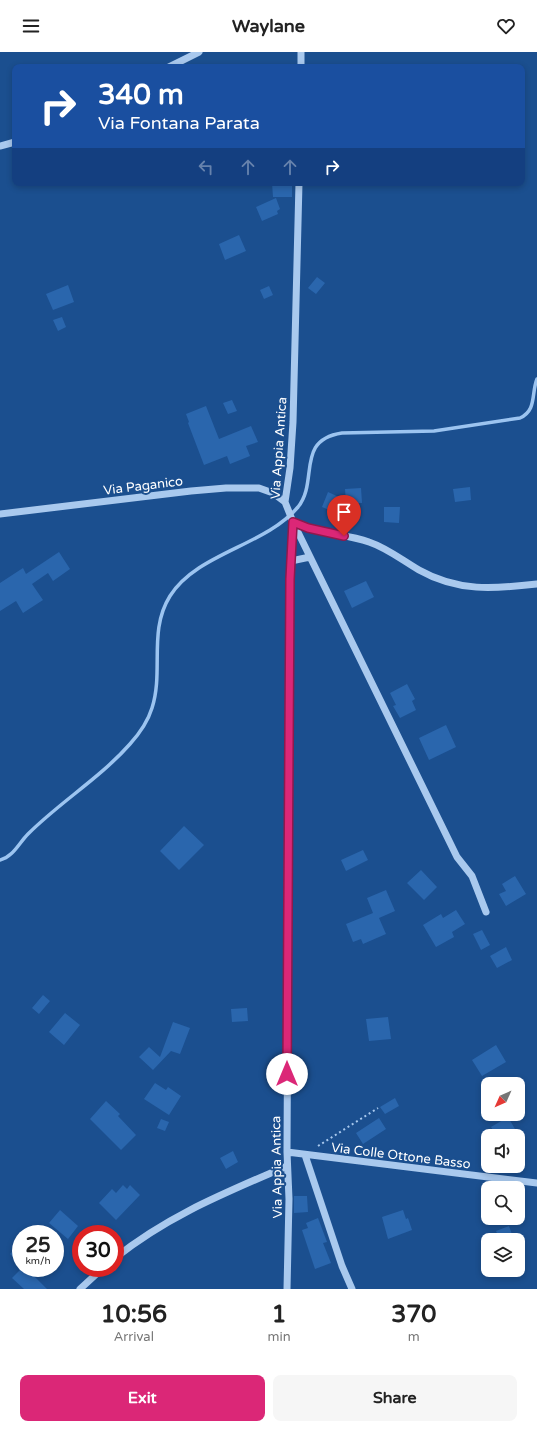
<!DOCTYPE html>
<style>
body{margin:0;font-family:"Varela Round",sans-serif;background:#f6f6f6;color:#222;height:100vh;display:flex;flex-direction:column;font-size:15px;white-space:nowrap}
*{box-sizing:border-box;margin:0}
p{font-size:13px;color:#767676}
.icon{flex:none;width:22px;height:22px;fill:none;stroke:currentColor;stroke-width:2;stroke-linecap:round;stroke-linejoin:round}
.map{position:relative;height:1237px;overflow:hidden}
.sheet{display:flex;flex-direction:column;background:#fff;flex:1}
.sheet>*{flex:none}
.top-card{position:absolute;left:12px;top:12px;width:513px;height:122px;border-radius:8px;box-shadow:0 2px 6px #0003;background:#1a4fa0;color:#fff;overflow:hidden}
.needle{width:26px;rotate:225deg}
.fabs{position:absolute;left:481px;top:1025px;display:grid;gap:8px}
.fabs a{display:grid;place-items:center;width:44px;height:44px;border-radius:8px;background:#fff;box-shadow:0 2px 6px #0003;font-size:20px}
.speed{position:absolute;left:12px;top:1173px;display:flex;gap:8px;font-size:20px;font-weight:700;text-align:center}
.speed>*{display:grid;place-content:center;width:52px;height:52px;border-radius:50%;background:#fff;box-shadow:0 2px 6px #0003;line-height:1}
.speed small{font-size:10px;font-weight:400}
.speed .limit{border:6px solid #d22;background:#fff;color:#111}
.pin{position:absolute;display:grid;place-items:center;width:34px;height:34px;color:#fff;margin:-41px -17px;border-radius:50% 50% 50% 0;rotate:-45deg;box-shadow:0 0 4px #0007}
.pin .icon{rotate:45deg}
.me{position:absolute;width:44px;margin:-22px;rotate:0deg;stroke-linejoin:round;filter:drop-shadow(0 0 3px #0008)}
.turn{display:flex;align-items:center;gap:14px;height:84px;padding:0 20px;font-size:18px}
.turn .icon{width:52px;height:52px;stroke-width:2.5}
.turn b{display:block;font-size:28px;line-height:34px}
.lanes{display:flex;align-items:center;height:38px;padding:0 20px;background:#0003;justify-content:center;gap:20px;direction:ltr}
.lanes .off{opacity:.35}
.eta{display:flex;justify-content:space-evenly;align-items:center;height:68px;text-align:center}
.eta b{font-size:24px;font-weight:700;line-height:28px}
.button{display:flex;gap:8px;margin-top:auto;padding:8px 20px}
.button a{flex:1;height:46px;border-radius:8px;background:#db2777;color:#fff;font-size:16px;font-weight:700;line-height:46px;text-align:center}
.button a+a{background:#f6f6f6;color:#222}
header{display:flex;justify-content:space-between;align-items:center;height:52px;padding:0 20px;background:#fff;font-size:18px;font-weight:700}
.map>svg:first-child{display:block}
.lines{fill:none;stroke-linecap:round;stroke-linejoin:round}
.stream{stroke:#9cc4f0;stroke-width:3.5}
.building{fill:#2a66ad}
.path{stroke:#a9c9ee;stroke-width:2;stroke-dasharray:2 3;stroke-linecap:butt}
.minor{stroke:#a9c9ee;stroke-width:7}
.route-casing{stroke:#8e194d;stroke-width:10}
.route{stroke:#db2777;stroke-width:7}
.labels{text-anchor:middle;stroke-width:4;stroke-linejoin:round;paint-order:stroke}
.street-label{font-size:13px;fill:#fff;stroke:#1b4f8f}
</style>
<header><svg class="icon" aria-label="menu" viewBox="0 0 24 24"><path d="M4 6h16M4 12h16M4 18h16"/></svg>Waylane<svg class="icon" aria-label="heart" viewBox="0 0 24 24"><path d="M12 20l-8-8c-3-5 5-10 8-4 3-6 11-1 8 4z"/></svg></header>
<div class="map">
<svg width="537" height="1237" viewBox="0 0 537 1237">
<rect width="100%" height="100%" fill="#1b4f8f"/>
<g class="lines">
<path class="stream" d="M 0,808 C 13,805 19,791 28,782 C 60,750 100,726 130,692 C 139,682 148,669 152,656 C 164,619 148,579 170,544 C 197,501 265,494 298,455 C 319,429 295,388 342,381 L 434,379 L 520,366 C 537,358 531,342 537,327"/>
</g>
<path class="building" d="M 272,131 L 292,131 L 292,145 L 273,145 Z
M 276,146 L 280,157 L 277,159 L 278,162 L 262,169 L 256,155 Z
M 239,183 L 246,199 L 225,208 L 219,192 Z
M 317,225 L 325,231 L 316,242 L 308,236 Z
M 68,233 L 74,250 L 53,258 L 46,242 Z
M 269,234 L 273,243 L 264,247 L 260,238 Z
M 62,265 L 66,275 L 58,279 L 53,268 Z
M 232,348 L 237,359 L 228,362 L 223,351 Z
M 206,354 L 219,387 L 251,374 L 258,390 L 246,394 L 250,404 L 230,412 L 227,404 L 204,413 L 188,371 L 189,370 L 186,362 Z
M 470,435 L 471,448 L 455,450 L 453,437 Z
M 361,436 L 362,451 L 346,451 L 345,437 Z
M 328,440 L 341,446 L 334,460 L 322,455 Z
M 384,455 L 400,455 L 399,471 L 384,470 Z
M 59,500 L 70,517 L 53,529 L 48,521 L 32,532 L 43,548 L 23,561 L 16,549 L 0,559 L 0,531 L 23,516 L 26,522 Z
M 366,529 L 374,545 L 352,556 L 344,539 Z
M 407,632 L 415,647 L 412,649 L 416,658 L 400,666 L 393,654 L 396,653 L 390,641 Z
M 446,673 L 456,695 L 429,708 L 419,686 Z
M 184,774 L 204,793 L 179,818 L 160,799 Z
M 363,798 L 368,808 L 346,819 L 341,808 Z
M 421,818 L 437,835 L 424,848 L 407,831 Z
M 515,824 L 526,842 L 506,854 L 499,842 L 506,839 L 502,832 Z
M 386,838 L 395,859 L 379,866 L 386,882 L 363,892 L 361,887 L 353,890 L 346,872 L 373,861 L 367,846 Z
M 456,858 L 465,872 L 452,880 L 454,885 L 436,895 L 423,873 L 441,862 L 443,866 Z
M 482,878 L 490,893 L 481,898 L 473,882 Z
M 506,895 L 512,908 L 497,916 L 490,904 Z
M 43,943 L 50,949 L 39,962 L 32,956 Z
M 247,956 L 248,969 L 232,970 L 231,957 Z
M 65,961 L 80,973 L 64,993 L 49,980 Z
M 388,965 L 391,987 L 369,989 L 366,967 Z
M 173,970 L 190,976 L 180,1002 L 171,999 L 153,1018 L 139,1005 L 149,995 L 160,1005 Z
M 496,993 L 506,1010 L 482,1024 L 472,1008 Z
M 155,1031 L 166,1038 L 168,1035 L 181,1044 L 169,1063 L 144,1047 Z
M 395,1046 L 399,1054 L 385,1062 L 380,1055 Z
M 106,1049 L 120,1062 L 118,1064 L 136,1083 L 121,1098 L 90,1067 Z
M 508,1065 L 519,1084 L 497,1084 L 491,1075 Z
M 379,1066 L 386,1077 L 363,1092 L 356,1081 Z
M 161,1067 L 169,1070 L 165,1079 L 157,1076 Z
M 233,1099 L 238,1110 L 226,1117 L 220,1106 Z
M 123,1133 L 127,1137 L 130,1133 L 140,1143 L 116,1168 L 99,1151 L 112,1137 L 116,1141 Z
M 294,1144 L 307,1144 L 308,1160 L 294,1161 Z
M 60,1158 L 78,1174 L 68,1187 L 49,1171 Z
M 403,1158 L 406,1167 L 408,1166 L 412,1178 L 388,1187 L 382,1165 Z
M 318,1166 L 327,1190 L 323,1191 L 331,1211 L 315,1217 L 302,1178 L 308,1176 L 306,1171 Z
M 509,1174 L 514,1188 L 500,1188 L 496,1179 Z
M 21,1190 L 21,1212 L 10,1202 Z
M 22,1216 L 42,1216 L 34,1224 L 47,1237 L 24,1237 L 12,1226 Z"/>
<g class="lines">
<path class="path" d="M 318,1094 L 378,1056"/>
<path class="minor" d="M 169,15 L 199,0
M 301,15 L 301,0
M 0,94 L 15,90
M 0,462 L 191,439 L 226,436 L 259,436 L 273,441 L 285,450
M 293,470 L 457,805 L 472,824 L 486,860
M 293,470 C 316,483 345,481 369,490 C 387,496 402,508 419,518 C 458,540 494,537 537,532
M 291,509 L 310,505
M 287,1100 L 537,1131
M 305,1103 L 342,1214 L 352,1237
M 115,1206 C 169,1163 225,1141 287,1114
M 80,1237 L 103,1216
M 287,1237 L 289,1147 L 287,1100 L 290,527 L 293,470 L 285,450 L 290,416 L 293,370 L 299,131"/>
</g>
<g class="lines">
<g class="route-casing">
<path id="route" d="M 287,1022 L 290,527 L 293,470 L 308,476 L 344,484"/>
</g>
<use href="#route" class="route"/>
</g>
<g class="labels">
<g class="street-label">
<text transform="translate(278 396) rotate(-86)" y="5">Via Appia Antica</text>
<text transform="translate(143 433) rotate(-7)" y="5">Via Paganico</text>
<text transform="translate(401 1103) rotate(7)" y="5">Via Colle Ottone Basso</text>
<text transform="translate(276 1115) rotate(-91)" y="5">Via Appia Antica</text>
</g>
</g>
</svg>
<div class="fabs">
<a><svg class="needle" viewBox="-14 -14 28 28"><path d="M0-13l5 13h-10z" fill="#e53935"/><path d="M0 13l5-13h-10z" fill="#767676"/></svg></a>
<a><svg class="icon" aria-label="sound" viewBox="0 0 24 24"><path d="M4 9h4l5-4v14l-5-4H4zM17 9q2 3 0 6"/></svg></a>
<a><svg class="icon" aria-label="search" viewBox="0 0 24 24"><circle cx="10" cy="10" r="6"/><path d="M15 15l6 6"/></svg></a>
<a><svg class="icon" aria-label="layers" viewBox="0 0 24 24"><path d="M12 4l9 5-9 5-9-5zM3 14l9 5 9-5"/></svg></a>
</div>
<div class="speed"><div>25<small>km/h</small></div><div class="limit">30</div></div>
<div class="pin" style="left:344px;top:484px;background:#d93025"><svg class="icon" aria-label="arrive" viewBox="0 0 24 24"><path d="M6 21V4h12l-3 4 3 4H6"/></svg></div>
<svg class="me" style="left:287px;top:1022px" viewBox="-20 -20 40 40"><circle r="19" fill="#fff"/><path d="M0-13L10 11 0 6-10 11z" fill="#db2777"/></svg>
<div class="top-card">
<div class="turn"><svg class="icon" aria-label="right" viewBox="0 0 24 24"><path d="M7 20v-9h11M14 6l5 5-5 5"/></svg><div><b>340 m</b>Via Fontana Parata</div></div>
<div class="lanes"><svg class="icon off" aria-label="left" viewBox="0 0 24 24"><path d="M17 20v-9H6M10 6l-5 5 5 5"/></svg><svg class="icon off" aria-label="ahead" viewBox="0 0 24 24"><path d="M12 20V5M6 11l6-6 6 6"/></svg><svg class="icon off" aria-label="ahead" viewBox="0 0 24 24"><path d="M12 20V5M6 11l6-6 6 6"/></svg><svg class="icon" aria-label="right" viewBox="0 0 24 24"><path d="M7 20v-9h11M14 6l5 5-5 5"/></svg></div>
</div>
</div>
<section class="sheet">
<div class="eta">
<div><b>10:56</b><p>Arrival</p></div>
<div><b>1</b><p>min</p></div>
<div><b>370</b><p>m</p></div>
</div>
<div class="button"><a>Exit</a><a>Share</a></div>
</section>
